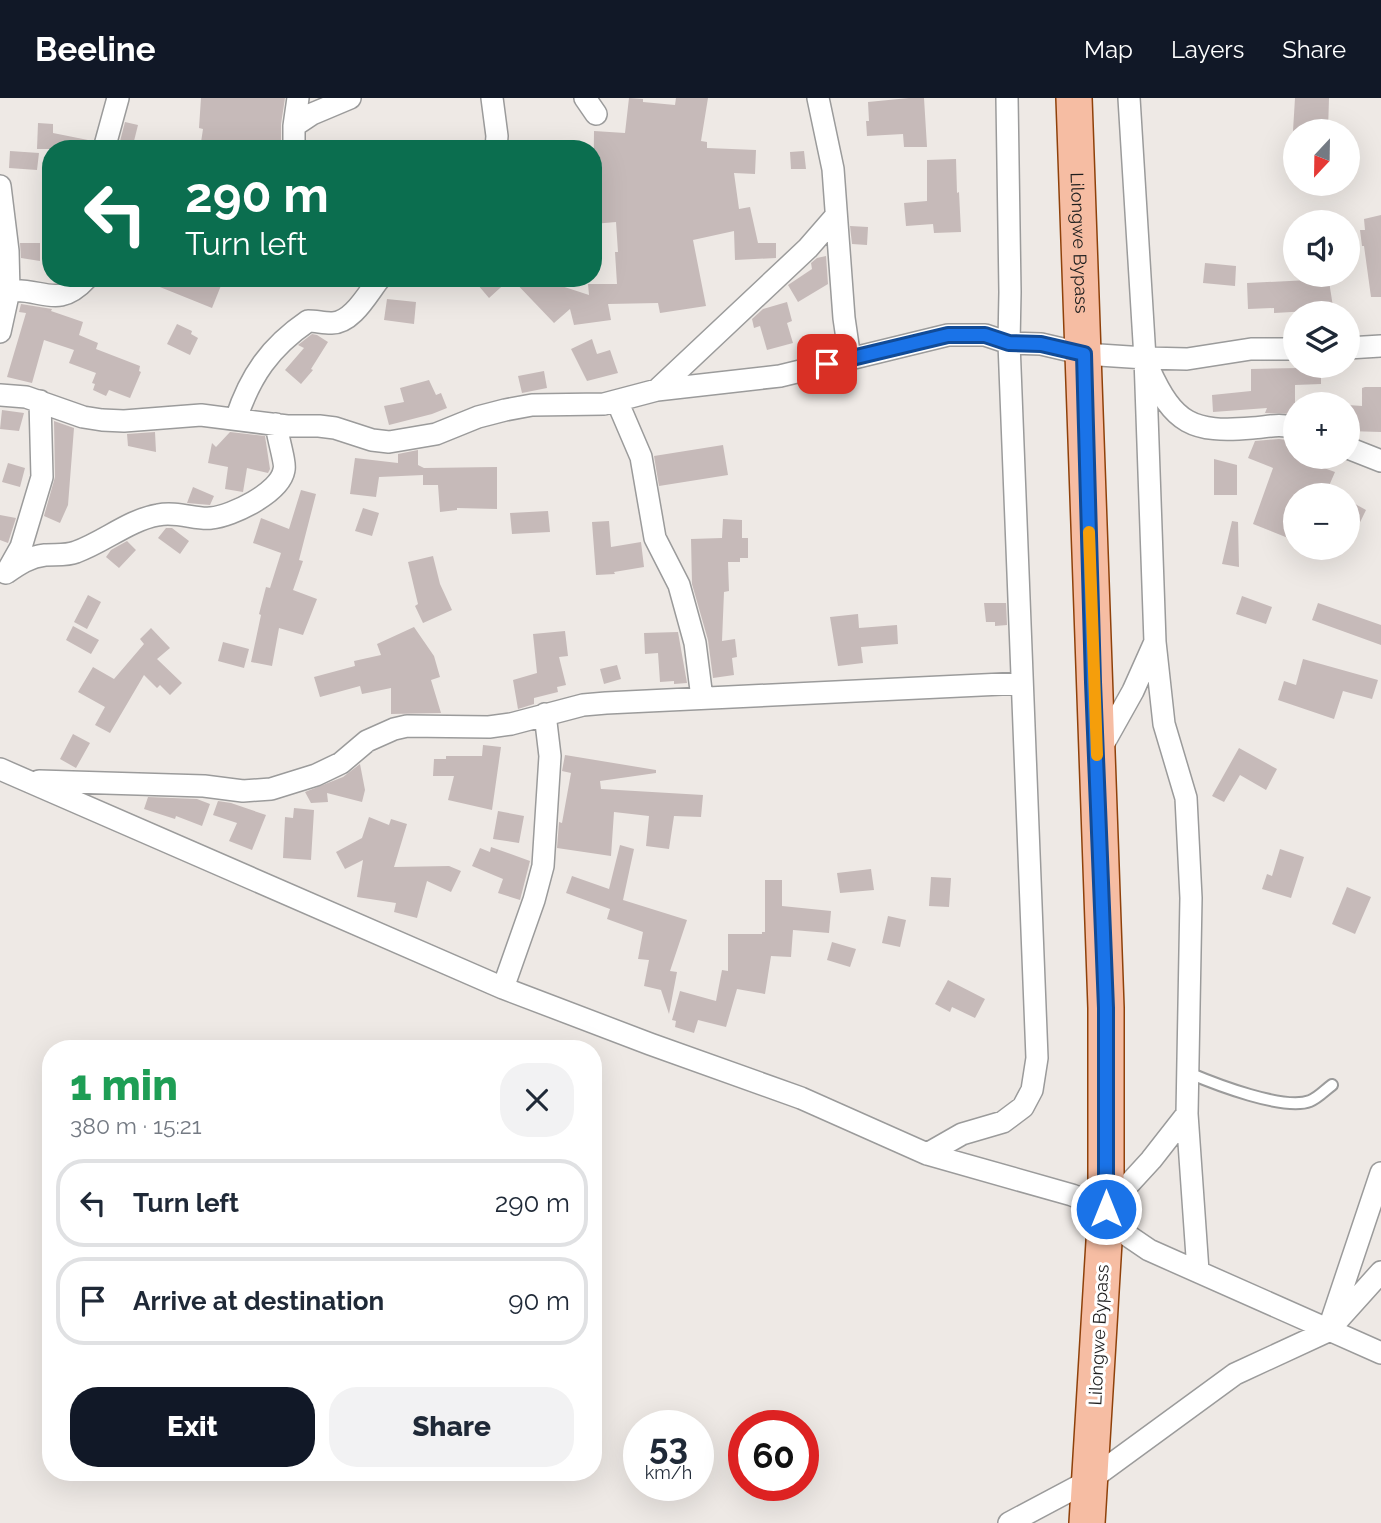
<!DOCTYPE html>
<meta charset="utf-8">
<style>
body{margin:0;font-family:Raleway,sans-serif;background:#f2f2f3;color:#1f2937;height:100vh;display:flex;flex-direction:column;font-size:26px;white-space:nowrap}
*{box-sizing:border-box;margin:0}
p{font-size:23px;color:#747a83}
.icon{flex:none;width:38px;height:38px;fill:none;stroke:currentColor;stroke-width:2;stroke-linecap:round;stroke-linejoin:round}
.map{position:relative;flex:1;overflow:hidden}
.panel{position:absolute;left:42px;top:942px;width:560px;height:441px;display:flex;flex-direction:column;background:#fff;border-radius:28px;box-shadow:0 7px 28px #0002}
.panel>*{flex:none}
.hud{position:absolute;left:42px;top:42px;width:560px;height:147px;border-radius:28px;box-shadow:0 7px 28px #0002;background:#0b6e4f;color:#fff;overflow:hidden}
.needle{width:46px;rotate:202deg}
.tools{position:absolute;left:1283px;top:21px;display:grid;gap:14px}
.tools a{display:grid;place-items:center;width:77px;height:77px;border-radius:50%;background:#fff;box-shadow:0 7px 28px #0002;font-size:35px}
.speed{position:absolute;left:623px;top:1312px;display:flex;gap:14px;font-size:35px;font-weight:700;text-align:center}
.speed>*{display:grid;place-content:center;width:91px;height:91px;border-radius:50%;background:#fff;box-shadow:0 7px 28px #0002;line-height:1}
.speed small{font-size:18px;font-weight:400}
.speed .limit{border:10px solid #d22;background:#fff;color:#111}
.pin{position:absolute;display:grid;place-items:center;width:60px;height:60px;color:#fff;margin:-30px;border-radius:14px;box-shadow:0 4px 10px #0006}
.me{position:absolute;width:77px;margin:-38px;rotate:0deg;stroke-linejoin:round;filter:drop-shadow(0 0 5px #0008)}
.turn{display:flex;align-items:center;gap:24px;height:147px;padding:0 28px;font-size:32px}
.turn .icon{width:91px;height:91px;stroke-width:2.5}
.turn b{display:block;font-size:49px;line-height:60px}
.round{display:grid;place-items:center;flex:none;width:74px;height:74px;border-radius:28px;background:#f2f2f3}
.head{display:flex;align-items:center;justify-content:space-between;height:119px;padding:0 28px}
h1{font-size:42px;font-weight:800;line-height:52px;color:#1e9e55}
.action{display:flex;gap:14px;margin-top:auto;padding:14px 28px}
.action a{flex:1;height:80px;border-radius:28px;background:#111827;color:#fff;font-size:28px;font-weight:800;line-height:80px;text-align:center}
.action a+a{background:#f2f2f3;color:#1f2937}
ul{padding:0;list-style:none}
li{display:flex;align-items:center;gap:21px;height:88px;margin:0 14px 10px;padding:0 14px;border:4px solid #e0e1e3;border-radius:28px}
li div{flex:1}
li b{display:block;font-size:26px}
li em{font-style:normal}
header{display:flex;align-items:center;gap:42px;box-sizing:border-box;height:98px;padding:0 35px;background:#111827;color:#fff}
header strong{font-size:33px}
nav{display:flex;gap:38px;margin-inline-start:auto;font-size:24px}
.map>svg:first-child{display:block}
.building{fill:#c6bab9}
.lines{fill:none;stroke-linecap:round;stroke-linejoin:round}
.service-casing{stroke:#9b9b9b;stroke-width:14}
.minor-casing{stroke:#9b9b9b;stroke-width:24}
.primary-casing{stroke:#8f410a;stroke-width:38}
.service{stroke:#fff;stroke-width:10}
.minor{stroke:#fff;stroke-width:21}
.primary{stroke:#f6bda3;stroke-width:35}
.route-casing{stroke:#114b97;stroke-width:18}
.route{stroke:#1a73e8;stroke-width:12}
.slow{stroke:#f59e0b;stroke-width:12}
.labels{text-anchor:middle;stroke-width:6;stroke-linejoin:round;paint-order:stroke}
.street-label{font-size:18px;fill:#1e1e1e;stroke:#fff}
</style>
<header>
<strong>Beeline</strong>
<nav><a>Map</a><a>Layers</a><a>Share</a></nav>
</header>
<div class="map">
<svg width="1381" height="1425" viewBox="0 0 1381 1425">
<rect width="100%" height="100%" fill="#eee9e5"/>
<path class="building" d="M 201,0 L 285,0 L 281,26 L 281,51 L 200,51 L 203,31 L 199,30 Z
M 629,0 L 643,1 L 643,4 L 675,7 L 676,0 L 708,0 L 701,43 L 707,44 L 707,50 L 756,52 L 755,76 L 734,75 L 739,111 L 750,109 L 758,145 L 776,145 L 776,160 L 735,162 L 734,133 L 693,142 L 706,208 L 660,215 L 658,205 L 608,206 L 611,222 L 574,227 L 570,211 L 554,225 L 511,180 L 489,200 L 472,180 L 537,180 L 589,197 L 588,186 L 617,186 L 615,154 L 618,154 L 616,124 L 593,126 L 594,33 L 625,35 Z
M 909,0 L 924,0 L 927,49 L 904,49 L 903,36 L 867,38 L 866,23 L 869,23 L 868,4 Z
M 1295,0 L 1329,0 L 1328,33 L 1293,33 Z
M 125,24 L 138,27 L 132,51 L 118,51 Z
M 38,25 L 53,26 L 53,35 L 93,43 L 91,51 L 37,51 Z
M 10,53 L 39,55 L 37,72 L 9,70 Z
M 804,53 L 806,71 L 791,71 L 790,54 Z
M 956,61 L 957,95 L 959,94 L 961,134 L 934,135 L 933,126 L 906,128 L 904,105 L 927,103 L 927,62 Z
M 1381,117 L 1381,199 L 1371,199 L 1364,148 L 1362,148 L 1360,132 L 1365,132 L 1364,121 Z
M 850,128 L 868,129 L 867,147 L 852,146 Z
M 20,145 L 40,145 L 40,163 L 21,160 Z
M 826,158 L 828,186 L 798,204 L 788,187 L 812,171 L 811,165 L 817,160 Z
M 1205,165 L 1236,168 L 1235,188 L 1203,185 Z
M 1309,177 L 1328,177 L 1334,215 L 1310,215 L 1310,213 L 1274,215 L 1274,210 L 1248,211 L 1247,185 L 1309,182 Z
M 184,180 L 204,183 L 205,180 L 210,180 L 222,185 L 212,210 L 140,181 Z
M 387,201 L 416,204 L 414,226 L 384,222 Z
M 787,204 L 792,223 L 787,225 L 793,245 L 767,252 L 760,228 L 754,230 L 752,221 L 763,211 Z
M 21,206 L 52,211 L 51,213 L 83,224 L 79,237 L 98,245 L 96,251 L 140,268 L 139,273 L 141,274 L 130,300 L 109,292 L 106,298 L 93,292 L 95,286 L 92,285 L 96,275 L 69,265 L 74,252 L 44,242 L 32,285 L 7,279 L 26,215 L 19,214 Z
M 177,226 L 192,233 L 191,236 L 198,240 L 190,257 L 167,246 Z
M 312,236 L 317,237 L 328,244 L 311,271 L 313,272 L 301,286 L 285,272 L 304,250 L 298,247 Z
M 592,241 L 597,256 L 610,252 L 618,275 L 587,283 L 571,251 Z
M 1301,268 L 1318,268 L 1318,272 L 1321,272 L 1321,286 L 1295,287 L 1295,316 L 1265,315 L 1267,310 L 1213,314 L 1212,297 L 1251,293 L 1251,271 L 1301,270 Z
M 544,273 L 547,290 L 522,295 L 518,278 Z
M 429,282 L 436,297 L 441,295 L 447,310 L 432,316 L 389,327 L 384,308 L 404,304 L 400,290 Z
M 1365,289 L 1381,289 L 1381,334 L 1348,333 L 1348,307 L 1362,308 L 1362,290 Z
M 2,312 L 24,315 L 19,333 L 0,331 Z
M 54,323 L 74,330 L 68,407 L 60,425 L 44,418 L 55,379 Z
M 155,334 L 156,354 L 128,348 L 127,336 Z
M 230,334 L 265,338 L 270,371 L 268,375 L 247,370 L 243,394 L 225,391 L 228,369 L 208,365 L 212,345 L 216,349 Z
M 1279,341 L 1295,343 L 1295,359 L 1309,359 L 1325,366 L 1324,370 L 1335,374 L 1325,397 L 1295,397 L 1295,438 L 1290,436 L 1288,440 L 1253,426 L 1273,370 L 1248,360 L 1255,343 Z
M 723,347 L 728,377 L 659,388 L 654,358 Z
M 418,352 L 418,367 L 424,370 L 497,369 L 497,411 L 457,410 L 457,412 L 440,414 L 438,387 L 423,387 L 423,377 L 379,379 L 376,399 L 350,396 L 355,360 L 398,365 L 398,356 Z
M 1214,361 L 1237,367 L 1237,397 L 1214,397 Z
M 8,365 L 25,370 L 20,389 L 2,384 Z
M 193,389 L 214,398 L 210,407 L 187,405 Z
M 301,392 L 316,396 L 299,462 L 303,463 L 293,492 L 317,501 L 303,537 L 279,530 L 272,568 L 251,564 L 261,517 L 259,516 L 266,489 L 270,490 L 281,455 L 253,445 L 261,420 L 289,431 Z
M 1348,402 L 1366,412 L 1348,449 Z
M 363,410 L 379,415 L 372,438 L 355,433 Z
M 548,413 L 550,434 L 512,436 L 510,415 Z
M 0,417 L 16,420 L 8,445 L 0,442 Z
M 723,421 L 742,422 L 742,440 L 748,440 L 748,460 L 740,460 L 740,464 L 728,464 L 729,493 L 724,494 L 722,543 L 735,541 L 737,559 L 732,560 L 734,577 L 713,580 L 708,542 L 692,486 L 691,441 L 722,440 Z
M 609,423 L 611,449 L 641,444 L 644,469 L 614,474 L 615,476 L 596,477 L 592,424 Z
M 1232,423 L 1238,424 L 1239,469 L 1222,466 Z
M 166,430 L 172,430 L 189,443 L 180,456 L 158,440 Z
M 127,443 L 136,452 L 119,470 L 106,459 L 111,452 Z
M 433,458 L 440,486 L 452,512 L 423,525 L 415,508 L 418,506 L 408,464 Z
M 88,497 L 101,504 L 87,531 L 74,524 Z
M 1242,498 L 1272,509 L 1266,526 L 1236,516 Z
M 984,505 L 1006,505 L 1007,527 L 995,528 L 995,524 L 986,524 Z
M 1318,505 L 1381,527 L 1381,547 L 1312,522 Z
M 858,516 L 859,530 L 897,527 L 898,546 L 861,549 L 863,565 L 838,568 L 830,519 Z
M 73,528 L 99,542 L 91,556 L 66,542 Z
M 414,529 L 434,558 L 440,579 L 431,582 L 441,615 L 391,616 L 391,590 L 362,596 L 360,588 L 320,599 L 314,579 L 355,568 L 354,563 L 381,557 L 377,546 Z
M 151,530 L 170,550 L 157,561 L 182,585 L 170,597 L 160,587 L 157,590 L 144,577 L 110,635 L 95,627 L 105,609 L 78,594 L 93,569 L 114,581 L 144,546 L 140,541 Z
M 565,533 L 568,558 L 559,559 L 566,587 L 557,589 L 558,594 L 534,600 L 534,606 L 518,611 L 513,582 L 537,575 L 533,536 Z
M 678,534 L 687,585 L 674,586 L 674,583 L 660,584 L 658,555 L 645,556 L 644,535 Z
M 223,544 L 249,551 L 244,570 L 218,563 Z
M 1303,561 L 1378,582 L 1372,601 L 1343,593 L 1334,621 L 1278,602 L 1284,583 L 1296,587 Z
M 617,567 L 621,581 L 604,586 L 600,571 Z
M 73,636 L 90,645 L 76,670 L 60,661 Z
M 483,647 L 501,649 L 492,712 L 448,702 L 454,678 L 433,678 L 434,661 L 446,661 L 446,658 L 482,658 Z
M 1239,650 L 1277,671 L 1266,692 L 1240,677 L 1224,704 L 1212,698 Z
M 565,657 L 656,672 L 656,675 L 600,683 L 601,691 L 703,697 L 701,719 L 674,718 L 669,751 L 646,748 L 649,718 L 614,714 L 611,758 L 557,750 L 559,724 L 562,725 L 571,675 L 562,673 Z
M 360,666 L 365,692 L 362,704 L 327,695 L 328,704 L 311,705 L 305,694 L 343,679 Z
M 148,699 L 197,701 L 210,706 L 202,728 L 176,718 L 175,721 L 144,711 Z
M 218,703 L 231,705 L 266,717 L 252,752 L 229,743 L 237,725 L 213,717 Z
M 294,710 L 314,712 L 311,762 L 283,760 L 285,719 L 293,720 Z
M 498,713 L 524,718 L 519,745 L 493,741 Z
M 369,719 L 389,727 L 391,721 L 407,726 L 394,769 L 449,768 L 461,773 L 451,794 L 427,783 L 417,820 L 394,814 L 396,805 L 357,799 L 363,762 L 345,771 L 336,754 L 362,740 Z
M 620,747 L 634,751 L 623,802 L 687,822 L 670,873 L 677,874 L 669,916 L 661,892 L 644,888 L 649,862 L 638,861 L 643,834 L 607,821 L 610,811 L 566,795 L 572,778 L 609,791 Z
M 491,749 L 530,763 L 520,802 L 498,795 L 503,781 L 472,768 L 480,750 L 490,754 Z
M 1280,751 L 1304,759 L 1291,800 L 1262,791 L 1267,776 L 1272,778 Z
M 871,771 L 874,792 L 840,795 L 837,775 Z
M 931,779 L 951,780 L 949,809 L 929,808 Z
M 765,782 L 782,782 L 782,808 L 831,813 L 829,835 L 793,832 L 791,859 L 771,858 L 765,896 L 737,891 L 726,929 L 698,922 L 694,935 L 675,929 L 676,923 L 672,922 L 680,893 L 716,903 L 722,872 L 728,873 L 728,836 L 762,836 L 762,834 L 765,834 Z
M 1347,789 L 1371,799 L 1355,836 L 1332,826 Z
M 888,818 L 906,822 L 900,849 L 882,845 Z
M 832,844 L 856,851 L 850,869 L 827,862 Z
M 948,882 L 985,901 L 975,920 L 952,909 L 950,914 L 935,906 Z"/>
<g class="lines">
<g class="service-casing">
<path id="service" d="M 1189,975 C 1215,986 1284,1013 1310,1003 C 1318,1000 1325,992 1332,987"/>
</g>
<g class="minor-casing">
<path id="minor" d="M 492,0 L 497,38 L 496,51
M 585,0 L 596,16
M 818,0 L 833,71 L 844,220 L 850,261
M 1129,0 L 1145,260 L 1155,544 L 1164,626 L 1186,700 L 1191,800 L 1187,1016 L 1198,1173
M 294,28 L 312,16 L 350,0
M 104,51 L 118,0
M 294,51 L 294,28 L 298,0
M 0,88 L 8,153 L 9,193 L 0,234
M 9,193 C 42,189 57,213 87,180
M 1348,250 L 1381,248
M 1149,271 C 1174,326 1192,335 1252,330 C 1267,329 1280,325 1295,330
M 657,292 L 808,150 L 835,119
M 0,297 L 26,299 L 83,319 L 102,322 L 124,323 L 201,317 L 287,328 L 319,328 L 335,330 L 372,342 L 389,344 L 436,336 L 478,319 L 505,312 L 532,307 L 604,306 L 657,292 L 780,278 L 948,237 L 985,237 L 1009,245 L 1041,246 L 1084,256 L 1145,260 L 1187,261 L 1251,251 L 1295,251
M 617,303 L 641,359 L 655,440 L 679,487 L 695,545 L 702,600
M 236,321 C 250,278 270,249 308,223 C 316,223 323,225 331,225 C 352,226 368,195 380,180
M 1348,350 L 1381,363
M 8,472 L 21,449 L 42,379 L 40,303
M 6,475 C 19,466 29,459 45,457 C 55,456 66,458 76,454 C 104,444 129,422 158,417 C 177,413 197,422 211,420 C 232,418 280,395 284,372 C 286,365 277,337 276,326
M 1100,652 L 1133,593 L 1154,546
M 0,671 L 503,890 L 650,946 L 801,1000 L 927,1056 L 1072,1097 L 1106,1111 L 1124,1135 L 1149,1152 L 1381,1255
M 39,683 L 204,688 L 243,693 L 271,691 L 316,677 L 341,665 L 367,643 L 394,631 L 407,628 L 489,629 L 511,626 L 583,607 L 606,605 L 1021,585
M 503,890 L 534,802 L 543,768 L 550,658 L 545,616
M 927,1056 L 962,1036 L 1003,1024 L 1023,1009 L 1032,992 L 1037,960 L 1009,245 L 1010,194 L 1007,0
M 1106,1111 L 1151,1062 L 1187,1016
M 1331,1224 L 1381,1075
M 1009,1425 L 1090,1382 L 1235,1276 L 1328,1233 L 1381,1174"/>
</g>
<g class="primary-casing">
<g id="primary">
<path id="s1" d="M 1074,0 L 1106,910 L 1106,1111 L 1087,1425"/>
</g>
</g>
<use href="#service" class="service"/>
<use href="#minor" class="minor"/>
<use href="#primary" class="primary"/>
</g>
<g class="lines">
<g class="route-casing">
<path id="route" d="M 827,266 L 948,237 L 985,237 L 1009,245 L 1041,246 L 1084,256 L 1093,584 L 1106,910 L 1106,1111"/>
</g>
<use href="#route" class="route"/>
<path class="slow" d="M 1089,434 L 1097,657"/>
</g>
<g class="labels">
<g class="street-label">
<text dy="6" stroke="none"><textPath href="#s1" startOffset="145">Lilongwe Bypass</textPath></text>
<text transform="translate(1099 1237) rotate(-87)" y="6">Lilongwe Bypass</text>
</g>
</g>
</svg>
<div class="tools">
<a><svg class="needle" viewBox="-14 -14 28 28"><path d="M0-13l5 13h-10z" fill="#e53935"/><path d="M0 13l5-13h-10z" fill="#747a83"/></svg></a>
<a><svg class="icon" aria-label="sound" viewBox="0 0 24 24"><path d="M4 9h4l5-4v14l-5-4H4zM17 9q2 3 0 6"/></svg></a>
<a><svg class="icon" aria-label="layers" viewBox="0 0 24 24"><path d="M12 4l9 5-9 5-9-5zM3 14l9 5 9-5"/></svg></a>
<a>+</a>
<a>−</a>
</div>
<div class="speed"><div>53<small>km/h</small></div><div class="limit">60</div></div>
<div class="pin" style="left:827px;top:266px;background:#d93025"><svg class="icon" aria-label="arrive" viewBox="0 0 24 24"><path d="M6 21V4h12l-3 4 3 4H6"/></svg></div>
<svg class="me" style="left:1106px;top:1111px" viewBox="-20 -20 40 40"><circle r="17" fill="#1a73e8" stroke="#fff" stroke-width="3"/><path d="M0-11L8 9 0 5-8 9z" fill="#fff"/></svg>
<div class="hud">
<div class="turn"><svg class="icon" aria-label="left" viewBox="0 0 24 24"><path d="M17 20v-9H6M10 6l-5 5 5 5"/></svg><div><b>290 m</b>Turn left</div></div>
</div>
<section class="panel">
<div class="head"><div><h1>1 min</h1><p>380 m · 15:21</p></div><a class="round"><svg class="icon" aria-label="close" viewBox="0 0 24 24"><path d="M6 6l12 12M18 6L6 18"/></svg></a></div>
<ul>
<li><svg class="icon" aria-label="left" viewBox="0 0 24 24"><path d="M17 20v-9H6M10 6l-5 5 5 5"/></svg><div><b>Turn left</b></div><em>290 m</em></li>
<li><svg class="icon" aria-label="arrive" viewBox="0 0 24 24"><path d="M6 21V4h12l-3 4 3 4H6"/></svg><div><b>Arrive at destination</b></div><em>90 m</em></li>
</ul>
<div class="action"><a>Exit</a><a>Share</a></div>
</section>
</div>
